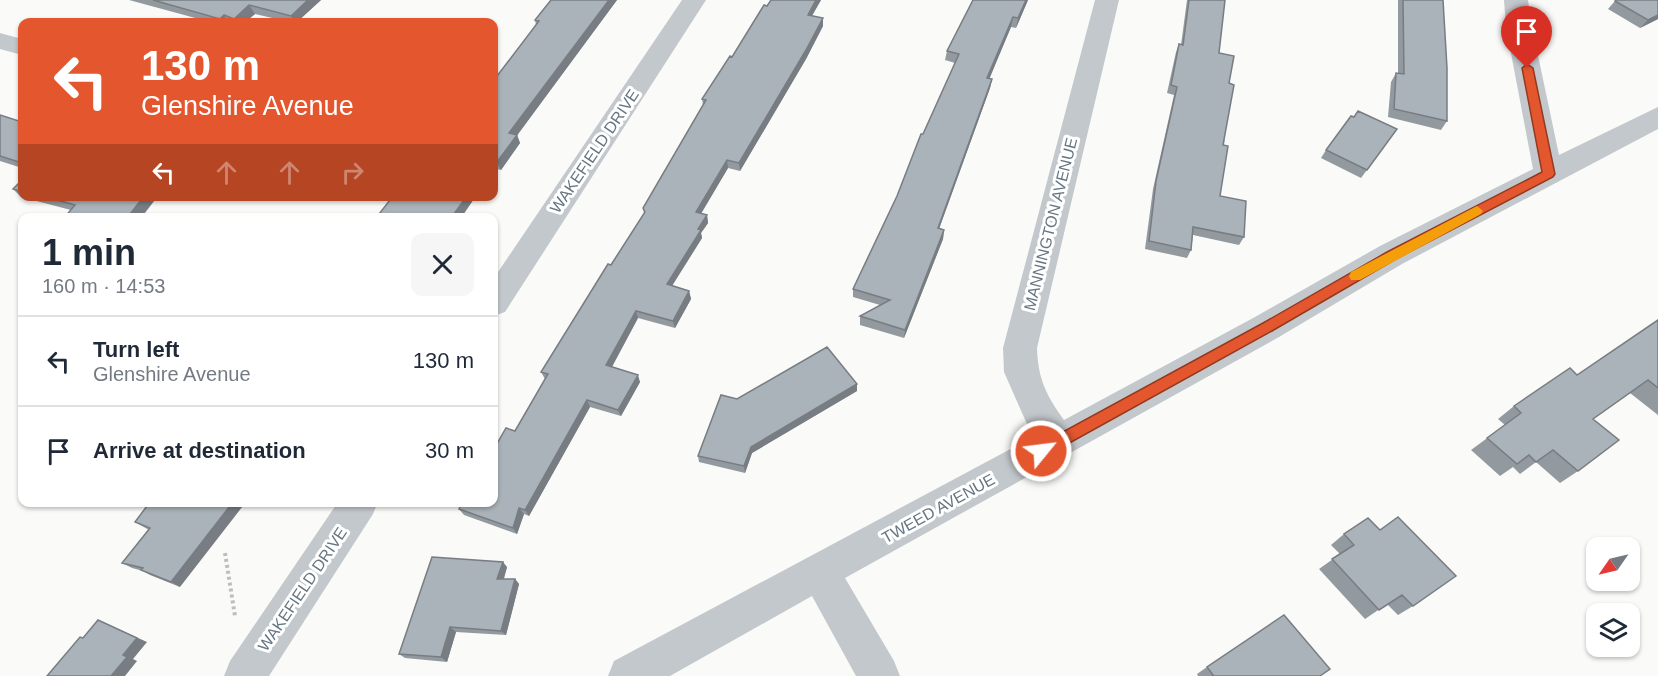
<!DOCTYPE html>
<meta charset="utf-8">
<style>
body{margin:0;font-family:Arial,sans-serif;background:#f6f6f7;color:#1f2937;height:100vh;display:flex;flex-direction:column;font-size:22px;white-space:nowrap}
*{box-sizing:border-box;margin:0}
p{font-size:20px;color:#747a83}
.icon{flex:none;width:33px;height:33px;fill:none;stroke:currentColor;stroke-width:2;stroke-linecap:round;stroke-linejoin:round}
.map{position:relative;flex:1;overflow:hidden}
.panel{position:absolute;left:18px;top:213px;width:480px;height:294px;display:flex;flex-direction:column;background:#fff;border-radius:12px;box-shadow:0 2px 4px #0004}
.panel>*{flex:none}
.top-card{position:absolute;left:18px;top:18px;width:480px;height:183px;border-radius:12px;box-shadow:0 2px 4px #0004;background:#e4572e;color:#fff;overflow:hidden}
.needle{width:39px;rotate:236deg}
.controls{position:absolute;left:1586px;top:537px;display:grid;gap:12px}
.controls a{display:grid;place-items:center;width:54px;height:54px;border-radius:12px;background:#fff;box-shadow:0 2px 4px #0004;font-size:30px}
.pin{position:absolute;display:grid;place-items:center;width:51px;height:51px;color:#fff;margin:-62px -26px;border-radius:50% 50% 50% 0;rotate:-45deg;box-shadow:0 0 6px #0007}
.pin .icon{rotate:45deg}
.me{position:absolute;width:66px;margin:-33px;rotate:61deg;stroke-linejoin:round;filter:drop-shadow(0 0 4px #0008)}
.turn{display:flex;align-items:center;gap:21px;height:126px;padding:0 24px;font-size:27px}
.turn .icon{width:78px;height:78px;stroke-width:2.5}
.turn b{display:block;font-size:42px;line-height:51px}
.lanes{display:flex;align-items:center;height:57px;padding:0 24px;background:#0003;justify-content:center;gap:30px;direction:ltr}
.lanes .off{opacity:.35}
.round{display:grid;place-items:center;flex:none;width:63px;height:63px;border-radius:12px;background:#f6f6f7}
.summary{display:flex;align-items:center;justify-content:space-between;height:102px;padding:0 24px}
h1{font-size:36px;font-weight:700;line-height:45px}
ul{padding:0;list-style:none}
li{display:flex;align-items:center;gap:18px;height:90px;padding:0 24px;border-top:2px solid #e0e1e3}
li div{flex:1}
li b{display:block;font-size:22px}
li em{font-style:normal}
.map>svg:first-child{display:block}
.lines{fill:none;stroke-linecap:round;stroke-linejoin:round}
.path{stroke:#bbbfc2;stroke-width:4;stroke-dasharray:3 3;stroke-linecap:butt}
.minor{fill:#c3c8cc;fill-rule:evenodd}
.wall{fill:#929a9f}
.shaded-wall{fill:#777d82}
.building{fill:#aab3b9;stroke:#777d82;stroke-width:1.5}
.route{fill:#e4572e;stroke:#94391e;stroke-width:1.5}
.slow{fill:#f59e0b}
.labels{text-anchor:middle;stroke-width:6;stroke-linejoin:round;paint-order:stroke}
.street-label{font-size:16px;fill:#657683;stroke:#fff}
</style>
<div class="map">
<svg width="1658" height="676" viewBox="0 0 1658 676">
<rect width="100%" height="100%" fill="#fafaf8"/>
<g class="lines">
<path class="path" d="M 225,553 L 235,616"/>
<path class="minor" d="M 682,0 L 706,0 L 505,312 L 494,316 L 494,278 Z
M 1095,0 L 1119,0 L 1037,348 C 1038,379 1046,395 1064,420 L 1255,317 L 1380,246 L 1533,169 L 1506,27 L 1504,0 L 1528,0 L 1532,27 L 1559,155 L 1658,107 L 1658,129 L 1402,264 L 1279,337 L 845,578 L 894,661 L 900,676 L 856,676 L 812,596 L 670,676 L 608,676 L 614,661 L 1035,436 L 1027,424 L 1004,372 L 1003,348 Z
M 0,33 L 22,39 L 22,55 L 0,49 Z
M 338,502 L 378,502 L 373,514 L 269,676 L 224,676 L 230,661 Z"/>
</g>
<path class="wall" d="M 129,0 L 321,0 L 297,22 L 290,22 L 255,14 L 245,22 L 210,22 Z
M 551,0 L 617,0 L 517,135 L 520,143 L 501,170 L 497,169 L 494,174 L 494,80 L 536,25 L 535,20 Z
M 771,0 L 821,0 L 812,15 L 823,26 L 806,59 L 740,171 L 728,168 L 701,214 L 707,215 L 708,223 L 701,233 L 702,238 L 672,286 L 689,291 L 691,299 L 675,328 L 638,318 L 612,367 L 640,382 L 621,416 L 590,407 L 529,516 L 524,514 L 517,534 L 464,515 L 459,509 L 515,431 L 545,379 L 541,372 L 644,213 L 643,208 L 703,105 L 702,99 L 732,57 Z
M 973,0 L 1028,0 L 1016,28 L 1011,27 L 989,78 L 992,79 L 990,88 L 939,229 L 944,230 L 943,239 L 904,338 L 860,325 L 860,316 L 880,305 L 853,297 L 853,289 L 897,196 L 923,134 L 955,63 L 945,60 L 947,51 Z
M 1187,0 L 1225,0 L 1219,53 L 1229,83 L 1220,196 L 1244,237 L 1239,245 L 1193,235 L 1191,250 L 1187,258 L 1145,249 L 1153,189 L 1174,95 L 1167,93 L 1176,52 L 1179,44 L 1181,45 Z
M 1398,0 L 1443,0 L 1447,121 L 1441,130 L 1388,117 L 1391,82 L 1396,73 L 1398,73 Z
M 1615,1 L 1658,19 L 1640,28 L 1608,9 Z
M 0,115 L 22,122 L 22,168 L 0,161 Z
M 1354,117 L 1397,129 L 1361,178 L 1321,158 L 1326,150 Z
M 22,180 L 22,196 L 158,196 L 71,210 L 21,197 L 13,189 Z
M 1658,320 L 1658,415 L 1630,393 L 1593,419 L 1578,471 L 1560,483 L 1536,462 L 1520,474 L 1513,467 L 1500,476 L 1471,450 L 1505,425 L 1498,419 L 1514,406 L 1577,375 Z
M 857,391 L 752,453 L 745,473 L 699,462 L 698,456 L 737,399 Z
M 150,502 L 180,587 L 150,575 L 143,571 L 132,568 L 122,563 L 149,530 L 135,522 Z
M 1344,534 L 1413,606 L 1398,615 L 1387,604 L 1365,619 L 1319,569 L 1340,554 L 1331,545 Z
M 507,567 L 504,579 L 515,579 L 519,584 L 506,635 L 456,632 L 447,662 L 405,658 L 399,654 Z
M 1207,667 L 1320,676 L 1198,676 L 1197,674 Z"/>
<path class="shaded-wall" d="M 308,0 L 321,0 L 297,22 L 295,22 L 291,16 Z
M 609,0 L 617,0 L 513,141 L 509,133 Z
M 816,0 L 821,0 L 808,23 L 808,15 Z
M 1026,0 L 1028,0 L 1016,28 L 1018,18 Z
M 249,5 L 255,14 L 245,22 L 237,22 L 234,19 Z
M 224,15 L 228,22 L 223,22 L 220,19 Z
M 1658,15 L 1658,19 L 1640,28 L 1648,20 Z
M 1013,17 L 1011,27 L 986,87 L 987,78 Z
M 823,18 L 823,26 L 806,59 L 740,171 L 739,163 Z
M 992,79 L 990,88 L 936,237 L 938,228 Z
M 517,135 L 520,143 L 501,170 L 497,162 Z
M 727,160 L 728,168 L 697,220 L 696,212 Z
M 494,161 L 497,169 L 494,174 Z
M 144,196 L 158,196 L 141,218 L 127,218 Z
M 467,196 L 476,196 L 461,218 L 451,218 Z
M 707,215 L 708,223 L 701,233 L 702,238 L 668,292 L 667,284 Z
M 944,230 L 943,239 L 904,338 L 905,330 Z
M 689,291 L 691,299 L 675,328 L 673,321 Z
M 636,311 L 638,318 L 609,372 L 606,365 Z
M 638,375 L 640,382 L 621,416 L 618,410 Z
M 857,384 L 857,391 L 752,453 L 745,473 L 744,466 L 751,447 Z
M 587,400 L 590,407 L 529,516 L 525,510 Z
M 233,502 L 246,502 L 180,587 L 171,582 Z
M 519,508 L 524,514 L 517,534 L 513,528 Z
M 503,562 L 507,567 L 502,584 L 497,579 Z
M 515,579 L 519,584 L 506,635 L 501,631 Z
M 98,620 L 147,642 L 133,659 L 137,661 L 125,676 L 111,676 Z
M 450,627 L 456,632 L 447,662 L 441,657 Z"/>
<path class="building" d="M 153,0 L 308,0 L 291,16 L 249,5 L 234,19 L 224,15 L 220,19 Z
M 551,0 L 609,0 L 509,133 L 517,135 L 497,162 L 494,161 L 494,80 L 539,21 L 535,20 Z
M 771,0 L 816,0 L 808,15 L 823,18 L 806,50 L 739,163 L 727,160 L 696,212 L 707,215 L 698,229 L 701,230 L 667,284 L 689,291 L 673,321 L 636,311 L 606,365 L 638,375 L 618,410 L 587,400 L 525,510 L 519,508 L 513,528 L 459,509 L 463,502 L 494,502 L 494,449 L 506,428 L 515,431 L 548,374 L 541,372 L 608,264 L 611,265 L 645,212 L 643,208 L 706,100 L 702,99 L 730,56 L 732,57 L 764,5 L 767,6 Z
M 973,0 L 1026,0 L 1018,18 L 1013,17 L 987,78 L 992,79 L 938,228 L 944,230 L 905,330 L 860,316 L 890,300 L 853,289 L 897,196 L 921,134 L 923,134 L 959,54 L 947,51 Z
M 1189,0 L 1225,0 L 1219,53 L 1234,56 L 1229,83 L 1234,85 L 1223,145 L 1228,146 L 1220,196 L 1246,201 L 1244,237 L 1193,227 L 1191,250 L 1149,241 L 1156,181 L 1177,87 L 1171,85 L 1179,44 L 1183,45 Z
M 1403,0 L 1443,0 L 1447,68 L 1447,121 L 1394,109 L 1396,73 L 1404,74 Z
M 1616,0 L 1658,0 L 1658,15 L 1648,20 L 1615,1 Z
M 1358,111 L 1397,129 L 1367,170 L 1326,150 L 1351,116 L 1354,117 Z
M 0,115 L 22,122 L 22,163 L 0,156 Z
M 22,180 L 22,192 L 13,189 Z
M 42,196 L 144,196 L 127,218 L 64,218 L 75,205 Z
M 393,196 L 467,196 L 451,218 L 376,218 Z
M 1658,320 L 1658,388 L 1648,380 L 1593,419 L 1619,440 L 1578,471 L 1553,450 L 1536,462 L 1529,455 L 1517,464 L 1487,438 L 1521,413 L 1514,406 L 1570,368 L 1577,375 Z
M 827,347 L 857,384 L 751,447 L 744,466 L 698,456 L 721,395 L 737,399 Z
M 150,502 L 233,502 L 171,582 L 141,570 L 143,568 L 122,563 L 150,528 L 135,522 Z
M 1398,517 L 1456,576 L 1413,606 L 1402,595 L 1379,610 L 1332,559 L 1354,545 L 1344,534 L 1368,518 L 1380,530 Z
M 432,557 L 503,562 L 497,579 L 515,579 L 501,631 L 450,627 L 441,657 L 399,654 Z
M 1284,615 L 1330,669 L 1320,676 L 1212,676 L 1213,675 L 1207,667 Z
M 98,620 L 137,638 L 123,655 L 127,657 L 111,676 L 47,676 L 80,637 L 83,638 Z"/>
<path class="route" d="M 1527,64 L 1533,68 L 1555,174 L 1553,177 L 1396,259 L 1272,331 L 1046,456 L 1041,458 L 1035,456 L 1033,451 L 1035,447 L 1263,323 L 1387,252 L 1542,172 L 1522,68 Z"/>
<path class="slow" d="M 1477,206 L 1483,211 L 1481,214 L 1360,280 L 1351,280 L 1349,276 L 1351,272 Z"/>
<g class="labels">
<g class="street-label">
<text transform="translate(594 151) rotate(-56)" y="6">WAKEFIELD DRIVE</text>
<text transform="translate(1050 224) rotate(-76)" y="6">MANNINGTON AVENUE</text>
<text transform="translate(938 508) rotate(-29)" y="6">TWEED AVENUE</text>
<text transform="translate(302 589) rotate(-56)" y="6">WAKEFIELD DRIVE</text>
</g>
</g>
</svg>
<div class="controls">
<a><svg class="needle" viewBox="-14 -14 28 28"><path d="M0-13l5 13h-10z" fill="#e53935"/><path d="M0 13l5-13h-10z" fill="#747a83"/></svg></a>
<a><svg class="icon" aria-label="layers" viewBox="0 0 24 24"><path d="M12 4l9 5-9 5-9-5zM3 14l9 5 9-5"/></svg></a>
</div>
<div class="pin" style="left:1527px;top:68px;background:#d93025"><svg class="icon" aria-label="arrive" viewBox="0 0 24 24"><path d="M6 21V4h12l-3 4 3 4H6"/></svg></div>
<svg class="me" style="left:1041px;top:451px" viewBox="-20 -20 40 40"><circle r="17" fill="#e4572e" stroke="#fff" stroke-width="3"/><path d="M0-11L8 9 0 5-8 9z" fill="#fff"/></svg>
<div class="top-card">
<div class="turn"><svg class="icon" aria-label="left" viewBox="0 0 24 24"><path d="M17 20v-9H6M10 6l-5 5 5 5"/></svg><div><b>130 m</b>Glenshire Avenue</div></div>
<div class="lanes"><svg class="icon" aria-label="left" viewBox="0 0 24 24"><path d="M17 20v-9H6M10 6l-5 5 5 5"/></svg><svg class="icon off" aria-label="ahead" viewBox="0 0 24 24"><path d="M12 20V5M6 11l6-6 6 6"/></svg><svg class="icon off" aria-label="ahead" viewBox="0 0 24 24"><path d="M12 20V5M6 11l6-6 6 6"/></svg><svg class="icon off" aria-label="right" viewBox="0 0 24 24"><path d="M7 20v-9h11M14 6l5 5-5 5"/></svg></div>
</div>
<section class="panel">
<div class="summary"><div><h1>1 min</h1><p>160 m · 14:53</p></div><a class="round"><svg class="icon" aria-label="close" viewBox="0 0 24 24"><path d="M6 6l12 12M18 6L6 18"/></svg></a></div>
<ul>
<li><svg class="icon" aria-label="left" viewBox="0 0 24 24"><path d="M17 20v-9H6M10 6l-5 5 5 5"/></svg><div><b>Turn left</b><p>Glenshire Avenue</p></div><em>130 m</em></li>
<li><svg class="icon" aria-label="arrive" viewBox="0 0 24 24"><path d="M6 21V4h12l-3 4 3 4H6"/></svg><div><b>Arrive at destination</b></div><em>30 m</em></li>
</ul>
</section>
</div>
